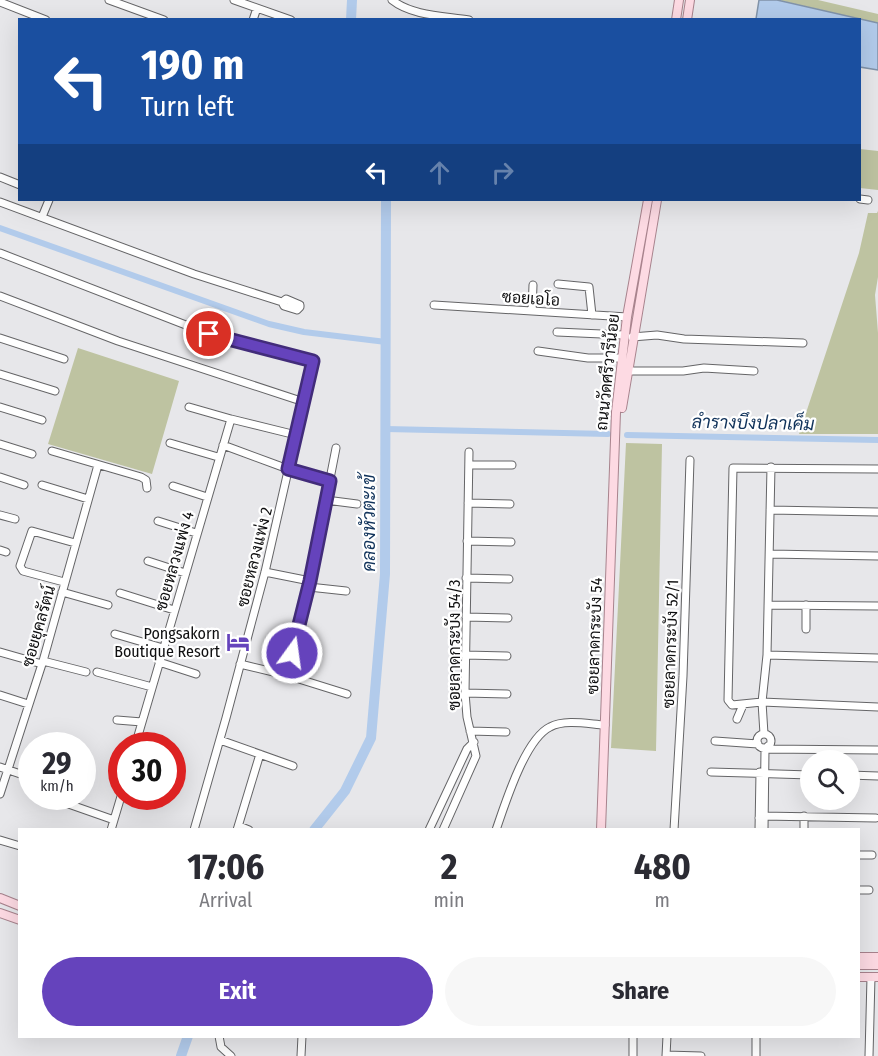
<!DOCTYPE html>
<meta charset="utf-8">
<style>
body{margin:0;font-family:"Fira Sans Condensed",Sarabun,sans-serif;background:#f7f7f7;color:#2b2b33;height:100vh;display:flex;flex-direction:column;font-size:22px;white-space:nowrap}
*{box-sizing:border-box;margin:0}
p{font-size:20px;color:#7c7c81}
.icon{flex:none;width:33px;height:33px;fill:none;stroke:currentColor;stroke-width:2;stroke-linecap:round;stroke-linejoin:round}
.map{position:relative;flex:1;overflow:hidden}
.side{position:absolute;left:18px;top:828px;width:842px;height:210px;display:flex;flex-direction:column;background:#fff;border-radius:0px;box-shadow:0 6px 24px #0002}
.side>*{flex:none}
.banner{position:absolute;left:18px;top:18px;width:843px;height:183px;border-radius:0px;box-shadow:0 6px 24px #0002;background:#1a4fa0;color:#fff;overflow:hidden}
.controls{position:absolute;left:800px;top:750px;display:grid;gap:12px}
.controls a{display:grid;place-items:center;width:60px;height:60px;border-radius:50%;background:#fff;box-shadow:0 6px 24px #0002;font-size:30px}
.speed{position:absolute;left:18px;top:732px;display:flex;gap:12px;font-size:30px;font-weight:700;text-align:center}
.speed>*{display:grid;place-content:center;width:78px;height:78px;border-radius:50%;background:#fff;box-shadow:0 6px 24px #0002;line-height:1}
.speed small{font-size:15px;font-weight:400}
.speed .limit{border:9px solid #d22;background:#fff;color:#111}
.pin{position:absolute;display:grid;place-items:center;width:51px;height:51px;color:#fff;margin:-26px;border:3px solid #fff;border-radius:50%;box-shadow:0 2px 6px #0007}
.me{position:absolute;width:66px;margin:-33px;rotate:14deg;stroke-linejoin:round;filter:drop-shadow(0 0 4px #0008)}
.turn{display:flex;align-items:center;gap:21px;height:126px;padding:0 24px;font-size:27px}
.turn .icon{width:78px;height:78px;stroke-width:2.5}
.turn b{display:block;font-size:42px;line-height:51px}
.lanes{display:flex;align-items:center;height:57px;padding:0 24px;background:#0003;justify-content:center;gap:30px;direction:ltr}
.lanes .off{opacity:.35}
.eta{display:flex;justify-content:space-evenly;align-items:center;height:102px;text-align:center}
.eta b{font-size:36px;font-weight:700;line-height:42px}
.primary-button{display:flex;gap:12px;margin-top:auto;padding:12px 24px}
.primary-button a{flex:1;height:69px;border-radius:36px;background:#6543bc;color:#fff;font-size:24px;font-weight:700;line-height:69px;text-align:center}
.primary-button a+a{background:#f7f7f7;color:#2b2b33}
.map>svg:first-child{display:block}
.green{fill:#bec3a1}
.water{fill:#b2cbeb;stroke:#8193a9;stroke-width:1.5}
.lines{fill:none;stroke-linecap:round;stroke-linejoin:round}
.canal{stroke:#b2cbeb;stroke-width:6}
.river{stroke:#b2cbeb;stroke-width:10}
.minor-casing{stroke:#656567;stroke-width:9}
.major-casing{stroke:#a8838d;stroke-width:10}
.minor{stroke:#fff;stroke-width:7}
.major{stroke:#fddae3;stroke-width:8}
.route-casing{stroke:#422c7a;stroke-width:15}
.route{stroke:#6543bc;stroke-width:10}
.labels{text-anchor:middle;stroke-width:4.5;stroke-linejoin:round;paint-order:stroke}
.street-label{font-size:16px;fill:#0f0f10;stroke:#fff}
.poi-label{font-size:16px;fill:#0f0f10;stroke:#fff;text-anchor:end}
.water-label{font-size:18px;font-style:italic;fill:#11335b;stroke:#fff}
</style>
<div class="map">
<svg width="878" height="1056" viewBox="0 0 878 1056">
<rect width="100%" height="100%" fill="#e7e7ea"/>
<path class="green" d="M 778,0 L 818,0 L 878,14 L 878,23 Z
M 860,149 L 878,151 L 878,190 L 860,188 Z
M 878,211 L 878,277 L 875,295 L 878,333 L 878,434 L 799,434 L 859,253 L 868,213 L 877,213 Z
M 78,348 L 179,381 L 152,474 L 48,444 Z
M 626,443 L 662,444 L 656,751 L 611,748 Z"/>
<path class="water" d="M 759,0 L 777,0 L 878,23 L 878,70 L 860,67 L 860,20 L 756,19 Z"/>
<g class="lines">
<path class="canal" d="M 0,228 L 269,324 L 304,332 L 386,342
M 386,429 L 608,434
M 627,435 L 878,440"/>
<path class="river" d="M 351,20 L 352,0
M 314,830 L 345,791 L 371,738 L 385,574 L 386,200
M 181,1056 L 188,1036"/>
<g class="minor-casing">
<path id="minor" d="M 109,0 L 164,20
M 234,0 L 291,20
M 392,0 C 412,16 445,16 469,20
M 0,2 L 46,20
M 253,20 L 257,8
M 0,177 L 20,185
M 860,199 L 868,200
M 0,202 L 194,274 L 282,302 L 284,306 L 297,310 L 300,307 L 300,305 L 286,299 L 282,302
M 42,217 L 49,200
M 0,253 L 209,334 L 313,361 L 265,572 L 226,718 L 194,830
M 558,284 L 589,287 L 592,315
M 0,296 L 118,341 L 304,402
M 434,305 L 627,317
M 532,311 L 533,285
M 557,332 L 624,335
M 632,337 L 657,335 L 684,339 L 803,343
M 0,338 L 64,359
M 538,351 L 588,358 L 622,358
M 627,371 L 683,371 L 704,368 L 754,371
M 0,374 L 55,391
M 0,407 L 42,420
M 189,407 L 231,419 L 296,435
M 170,443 L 218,457
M 0,444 L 32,454
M 223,445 L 288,469 L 330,481
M 52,451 L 141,477 L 146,480 L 147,488
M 469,465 L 512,465
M 878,469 L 733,468 L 728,700 L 732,705 L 762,702 L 878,707
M 0,477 L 24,485
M 42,485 L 88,499
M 173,486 L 207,497
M 326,500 L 357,504
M 468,503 L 510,504
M 770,510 L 878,512
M 0,515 L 15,519
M 158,521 L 196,533
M 467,541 L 511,542
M 0,550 L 6,552
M 770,554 L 878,556
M 148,561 L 185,573
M 265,572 L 310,581
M 466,578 L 509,579
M 64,582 L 23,571 L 20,566 L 32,531 L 75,543
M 309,587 L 346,591
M 62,592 L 108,605
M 120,593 L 174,610
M 768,605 L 878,606
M 806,605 L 806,629
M 466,617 L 508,618
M 115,634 L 163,648
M 0,652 L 42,664
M 465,655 L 507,656
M 767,655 L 878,658
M 43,661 L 86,672
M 159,662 L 196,674
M 240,664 L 286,675 L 347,694
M 97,672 L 152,687
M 286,675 L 310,581 L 336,448
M 465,693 L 507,694
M 0,695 L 28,704
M 737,719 L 743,705
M 117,720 L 142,722
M 470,731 L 506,732
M 764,734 L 762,702 L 767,655 L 771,467
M757 741a7 7 0 1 1 14 0a7 7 0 1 1-14 0Z
M 220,740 L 293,766
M 715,741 L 758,744
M 135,746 L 231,419
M 765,749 L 878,750
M 0,767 L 32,778
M 711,772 L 810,775
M 849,775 L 878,776
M 0,794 L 43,661 L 98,465
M 151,796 L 158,798
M 57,800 L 114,820
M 759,818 L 761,816 L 876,818
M 239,826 L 249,830
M 111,830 L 122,793
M 237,830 L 260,754
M 429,830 L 467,749 L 474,742
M 443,830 L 476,756 L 467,717 L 465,693 L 469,452
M 496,830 C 505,804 525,739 550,727 C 565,719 588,724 605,725
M 674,830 L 683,676 L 690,460
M 759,830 L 760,772
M 764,830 L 765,749 L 768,746
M 804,830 L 804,816
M 0,840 L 20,846
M 858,855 L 872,855
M 858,890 L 869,890
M 219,1036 L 221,1047 L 231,1056
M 633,1036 L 633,1056
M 666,1055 L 701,1056
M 301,1056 L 302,1036
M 666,1056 L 667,1036
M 756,1056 L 756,1036
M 869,1056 L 871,977"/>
</g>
<g class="major-casing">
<path id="major" d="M 676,20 L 679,0
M 687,20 L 690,0
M 622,408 L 657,200
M 601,830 L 616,412 L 627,317 L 648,200
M 0,898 L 20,906
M 0,913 L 20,920
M 858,957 L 878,957
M 858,965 L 878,965
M 858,977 L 878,977"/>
</g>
<use href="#minor" class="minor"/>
<use href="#major" class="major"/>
</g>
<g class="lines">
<g class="route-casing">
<path id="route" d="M 209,334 L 313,361 L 288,469 L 330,481 L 310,581 L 292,653"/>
</g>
<use href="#route" class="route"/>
</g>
<defs>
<g id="hotel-bare" transform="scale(1.8)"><path d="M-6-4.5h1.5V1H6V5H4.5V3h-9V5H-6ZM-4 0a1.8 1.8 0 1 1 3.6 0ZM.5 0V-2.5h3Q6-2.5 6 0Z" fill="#6543bc" stroke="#fff" stroke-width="2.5" paint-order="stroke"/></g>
</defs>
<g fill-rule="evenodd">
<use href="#hotel-bare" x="238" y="642"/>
</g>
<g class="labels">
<g class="street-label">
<text transform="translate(531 298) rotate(4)" y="6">ซอยเอโอ</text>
<text transform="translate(607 372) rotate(-84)" y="6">ถนนวัดศรีวารีน้อย</text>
<text transform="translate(254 557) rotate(-76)" y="6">ซอยหลวงแพ่ง 2</text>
<text transform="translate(174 561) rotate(-74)" y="6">ซอยหลวงแพ่ง 4</text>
<text transform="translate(38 626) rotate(-74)" y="6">ซอยยุคลรัตน์</text>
<text transform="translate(594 636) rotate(-88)" y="6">ซอยลาดกระบัง 54</text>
<text transform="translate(670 644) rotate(-88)" y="6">ซอยลาดกระบัง 52/1</text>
<text transform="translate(454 645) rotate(-90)" y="6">ซอยลาดกระบัง 54/3</text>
</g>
<g class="poi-label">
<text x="220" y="639">Pongsakorn<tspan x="220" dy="18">Boutique Resort</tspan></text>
</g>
<g class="water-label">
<text transform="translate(753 423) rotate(1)" y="6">ลำรางบึงปลาเค็ม</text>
<text transform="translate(369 523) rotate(-90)" y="6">คลองหัวตะเข้</text>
</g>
</g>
</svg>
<div class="controls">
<a><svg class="icon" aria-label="search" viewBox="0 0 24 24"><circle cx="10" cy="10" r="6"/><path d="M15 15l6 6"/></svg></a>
</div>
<div class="speed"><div>29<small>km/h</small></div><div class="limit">30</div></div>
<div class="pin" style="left:209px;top:334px;background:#d93025"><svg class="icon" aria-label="arrive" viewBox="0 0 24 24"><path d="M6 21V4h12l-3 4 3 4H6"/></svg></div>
<svg class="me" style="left:292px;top:653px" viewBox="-20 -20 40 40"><circle r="17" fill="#6543bc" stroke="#fff" stroke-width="3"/><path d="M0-11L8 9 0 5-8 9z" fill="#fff"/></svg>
<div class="banner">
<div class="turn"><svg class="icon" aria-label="left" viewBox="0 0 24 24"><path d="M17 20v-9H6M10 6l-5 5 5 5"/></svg><div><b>190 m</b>Turn left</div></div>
<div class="lanes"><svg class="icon" aria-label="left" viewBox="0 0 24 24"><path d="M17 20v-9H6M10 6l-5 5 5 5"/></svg><svg class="icon off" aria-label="ahead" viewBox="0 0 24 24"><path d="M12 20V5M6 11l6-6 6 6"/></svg><svg class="icon off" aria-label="right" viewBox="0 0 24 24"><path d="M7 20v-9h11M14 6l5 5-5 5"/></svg></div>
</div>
<section class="side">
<div class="eta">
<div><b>17:06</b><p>Arrival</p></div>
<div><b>2</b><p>min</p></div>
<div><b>480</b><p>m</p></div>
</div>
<div class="primary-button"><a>Exit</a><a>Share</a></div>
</section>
</div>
